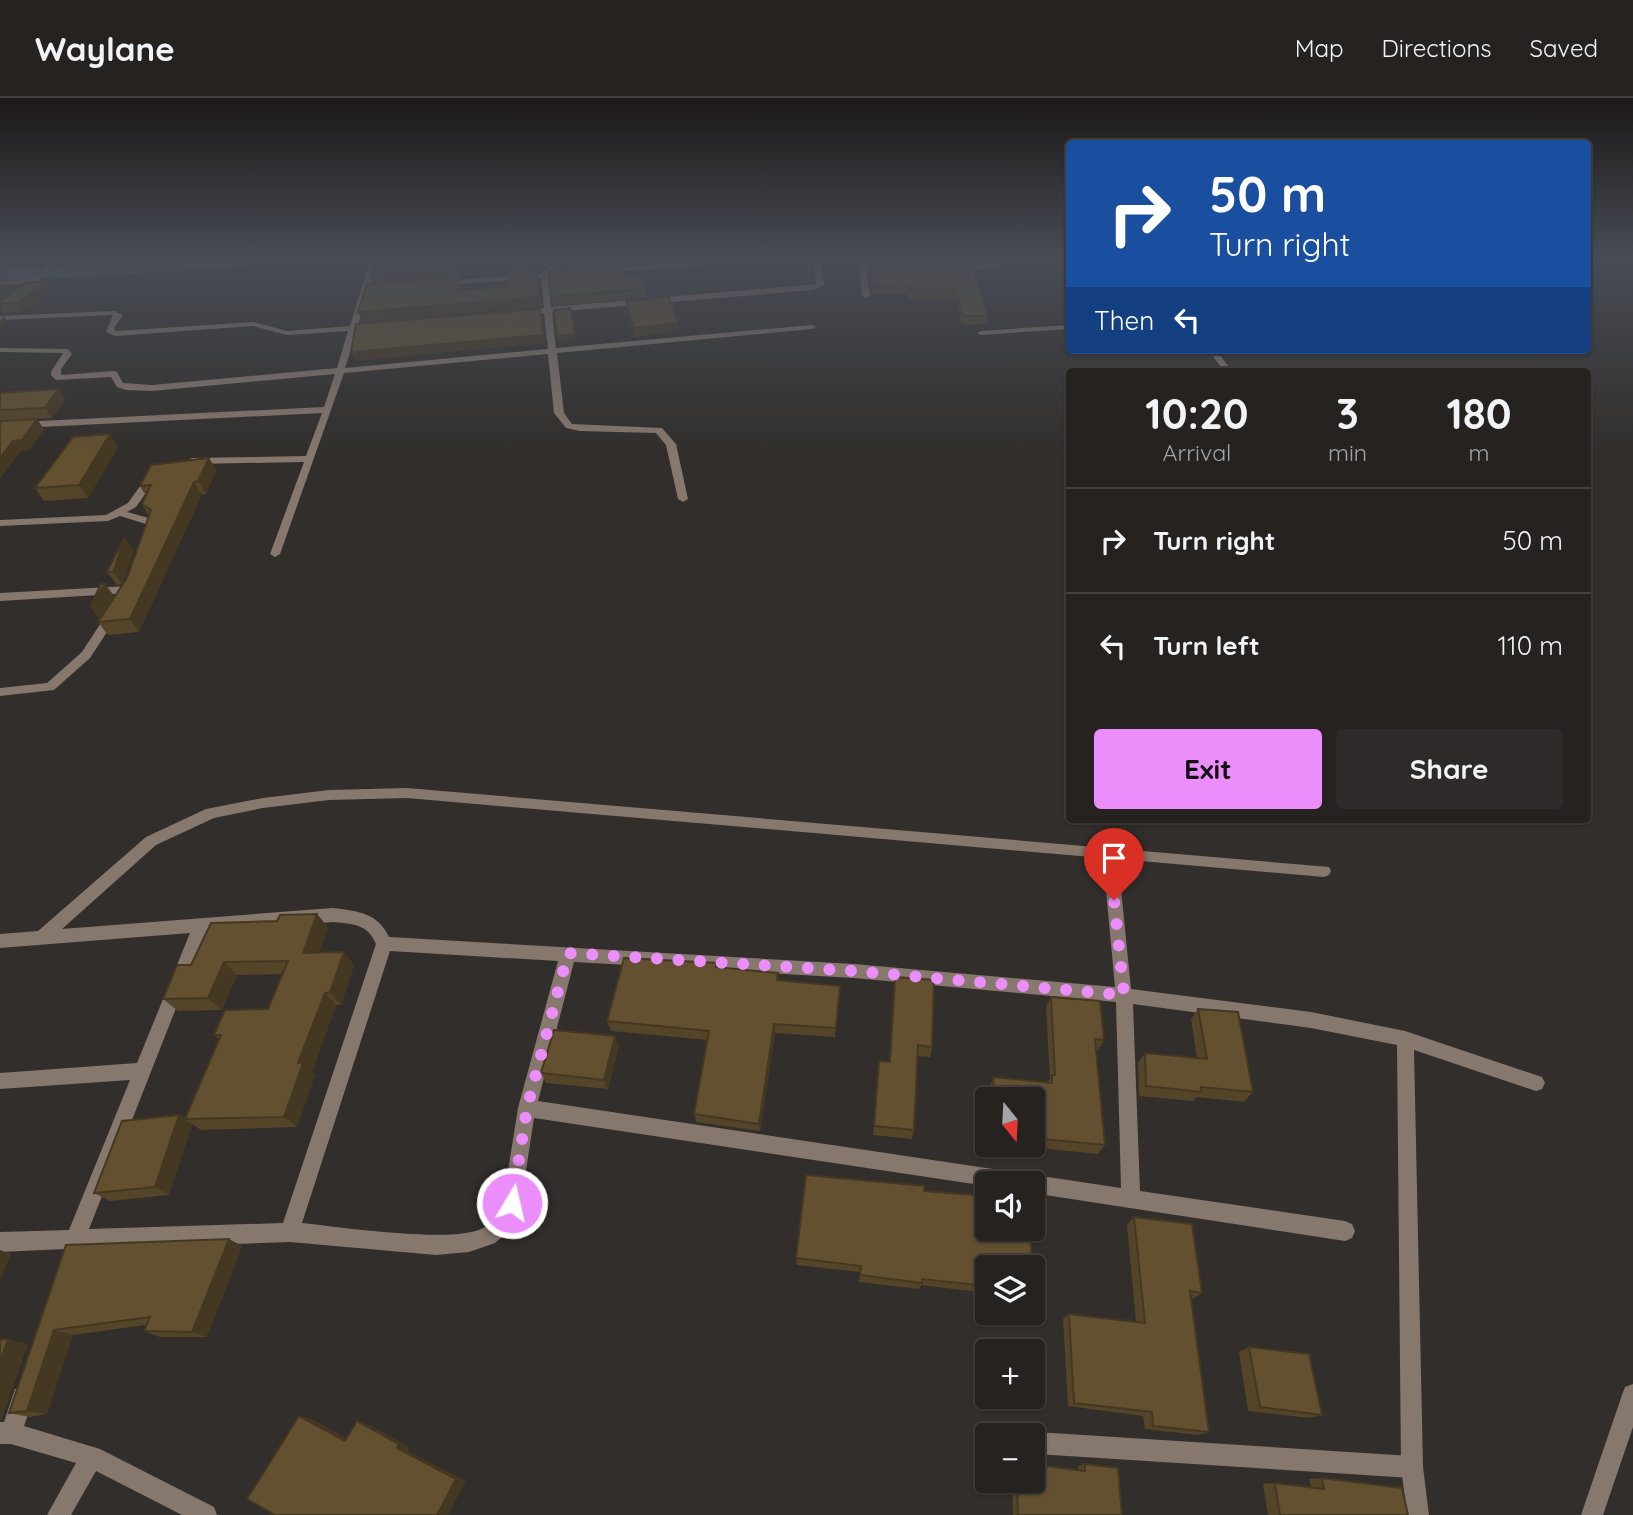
<!DOCTYPE html>
<meta charset="utf-8">
<style>
body{margin:0;font-family:Quicksand,sans-serif;background:#2d2a29;color:#f1f3f6;height:100vh;display:flex;flex-direction:column;font-size:26px;white-space:nowrap}
*{box-sizing:border-box;margin:0}
p{font-size:23px;color:#a3a4a5}
.icon{flex:none;width:38px;height:38px;fill:none;stroke:currentColor;stroke-width:2;stroke-linecap:round;stroke-linejoin:round}
.map{position:relative;flex:1;overflow:hidden}
.sheet{position:absolute;left:1066px;top:270px;width:525px;height:455px;display:flex;flex-direction:column;background:#252220;border-radius:7px;box-shadow:0 2px 5px #0004,0 0 0 2px #423f3e}
.sheet>*{flex:none}
.guide{position:absolute;left:1066px;top:42px;width:525px;height:214px;border-radius:7px;box-shadow:0 2px 5px #0004,0 0 0 2px #423f3e;background:#1a4fa0;color:#fff;overflow:hidden}
.needle{width:46px;rotate:162deg}
.buttons{position:absolute;left:975px;top:989px;display:grid;gap:14px}
.buttons a{display:grid;place-items:center;width:70px;height:70px;border-radius:7px;background:#252220;box-shadow:0 2px 5px #0004,0 0 0 2px #423f3e;font-size:35px}
.pin{position:absolute;display:grid;place-items:center;width:60px;height:60px;color:#fff;margin:-72px -30px;border-radius:50% 50% 50% 0;rotate:-45deg;box-shadow:0 0 7px #0007}
.pin .icon{rotate:45deg}
.me{position:absolute;width:77px;margin:-38px;rotate:9deg;stroke-linejoin:round;filter:drop-shadow(0 0 5px #0008)}
.turn{display:flex;align-items:center;gap:24px;height:147px;padding:0 28px;font-size:32px}
.turn .icon{width:91px;height:91px;stroke-width:2.5}
.turn b{display:block;font-size:49px;line-height:60px}
.then{display:flex;align-items:center;height:66px;padding:0 28px;background:#0003;gap:14px;font-size:26px}
.eta{display:flex;justify-content:space-evenly;align-items:center;height:119px;text-align:center}
.eta b{font-size:42px;font-weight:700;line-height:49px}
.action{display:flex;gap:14px;margin-top:auto;padding:14px 28px}
.action a{flex:1;height:80px;border-radius:7px;background:#eb8dfb;color:#111;font-size:28px;font-weight:700;line-height:80px;text-align:center}
.action a+a{background:#2d2a29;color:#f1f3f6}
ul{padding:0;list-style:none}
li{display:flex;align-items:center;gap:21px;height:105px;padding:0 28px;border-top:2px solid #423f3e}
li div{flex:1}
li b{display:block;font-size:26px}
li em{font-style:normal}
header{display:flex;align-items:center;gap:42px;box-sizing:border-box;height:98px;padding:0 35px;background:#252220;border-bottom:2px solid #423f3e}
header strong{font-size:33px}
nav{display:flex;gap:38px;margin-inline-start:auto;font-size:24px}
.map>svg:first-child{display:block}
.lines{fill:none;stroke-linecap:round;stroke-linejoin:round}
.canal{fill:#496880;fill-rule:evenodd}
.service{fill:#87786e;fill-rule:evenodd}
.minor{fill:#87786e;fill-rule:evenodd}
.wall{fill:#544529}
.shaded-wall{fill:#453822}
.building{fill:#625030;stroke:#453822;stroke-width:2}
.route{stroke:#eb8dfb;stroke-width:12;stroke-dasharray:0 21.6}
</style>
<header>
<strong>Waylane</strong>
<nav><a>Map</a><a>Directions</a><a>Saved</a></nav>
</header>
<div class="map">
<svg width="1633" height="1417" viewBox="0 0 1633 1417">
<rect width="100%" height="100%" fill="#312e2b"/>
<g class="lines">
<path class="canal" d="M 239,159 L 307,159 L 299,164 L 118,177 L 0,182 L 0,172 Z"/>
<path class="service" d="M 1036,1334 L 1412,1358 L 1420,1361 L 1423,1369 L 1420,1377 L 1412,1380 L 1036,1356 L 1032,1355 L 1032,1337 L 1029,1337 Z"/>
<path class="minor" d="M 54,159 L 62,159 L 24,198 L 17,196 L 27,186 L 0,187 L 0,183 L 32,181 Z
M 371,159 L 379,159 L 358,227 L 375,226 L 379,228 L 357,232 L 345,270 L 548,251 L 544,215 L 524,216 L 520,214 L 544,210 L 541,180 L 443,187 L 439,185 L 443,183 L 542,176 L 554,162 L 603,159 L 556,166 L 550,175 L 566,174 L 570,176 L 548,180 L 551,209 L 816,186 L 814,166 L 714,166 L 597,175 L 596,173 L 600,171 L 714,162 L 814,162 L 814,159 L 820,159 L 824,187 L 813,192 L 552,214 L 556,250 L 812,227 L 816,229 L 812,231 L 557,255 L 564,315 L 572,326 L 662,330 L 676,346 L 688,401 L 683,404 L 678,401 L 666,347 L 656,335 L 580,333 L 566,330 L 554,315 L 548,256 L 344,275 L 280,456 L 275,459 L 270,456 L 304,364 L 192,366 L 187,363 L 192,360 L 306,358 L 322,315 L 0,331 L 0,325 L 324,309 L 335,276 L 152,293 L 126,292 L 117,289 L 111,279 L 56,282 L 51,277 L 51,274 L 63,255 L 0,254 L 0,250 L 68,251 L 72,256 L 61,271 L 61,277 L 114,273 L 117,274 L 123,285 L 152,287 L 337,270 L 348,233 L 287,237 L 253,228 L 115,238 L 106,234 L 113,217 L 0,222 L 0,218 L 114,213 L 123,217 L 114,230 L 116,233 L 253,224 L 287,233 L 350,228 Z
M 858,159 L 864,159 L 865,166 L 888,166 L 892,168 L 888,170 L 866,170 L 870,198 L 866,200 L 862,198 Z
M 998,159 L 1005,159 L 1005,164 L 1000,170 L 957,172 L 953,170 L 957,168 L 995,166 Z
M 1063,159 L 1069,159 L 1069,172 L 1065,170 Z
M 1069,227 L 1069,231 L 981,237 L 977,235 L 981,233 Z
M 1208,252 L 1216,252 L 1232,273 L 1224,273 Z
M 148,377 L 157,379 L 136,409 L 127,414 L 156,422 L 157,424 L 152,437 L 144,437 L 143,435 L 146,426 L 120,418 L 108,423 L 0,428 L 0,422 L 106,417 L 128,405 Z
M 128,488 L 132,489 L 132,495 L 0,503 L 0,495 Z
M 114,510 L 120,514 L 90,560 L 54,592 L 0,598 L 0,590 L 47,585 L 82,554 L 110,511 Z
M 407,690 L 1329,769 L 1331,773 L 1329,777 L 1324,779 L 1118,761 L 1131,891 L 1311,914 L 1405,933 L 1542,979 L 1545,985 L 1542,991 L 1536,993 L 1414,952 L 1423,1369 L 1429,1417 L 1407,1417 L 1401,1369 L 1397,947 L 1311,930 L 1133,906 L 1140,1093 L 1345,1123 L 1352,1126 L 1355,1133 L 1352,1140 L 1345,1143 L 1032,1095 L 1032,1085 L 987,1085 L 987,1088 L 534,1020 L 521,1105 L 510,1132 L 495,1145 L 469,1154 L 436,1157 L 290,1144 L 81,1151 L 73,1157 L 65,1151 L 0,1154 L 0,1134 L 69,1132 L 130,982 L 0,991 L 0,975 L 137,965 L 190,835 L 0,850 L 0,836 L 38,833 L 146,739 L 206,711 L 263,700 L 329,692 ZM 407,700 L 1103,760 L 1115,889 L 854,866 L 389,839 C 378,815 358,813 333,810 L 62,831 L 156,747 L 214,720 L 263,710 L 329,702 ZM 333,824 C 353,826 368,826 376,846 L 283,1125 L 89,1131 L 206,834 ZM 390,853 L 558,863 L 518,1010 L 503,1104 C 498,1114 493,1124 483,1130 C 455,1146 339,1129 302,1125 ZM 574,864 L 854,880 L 1116,904 L 1121,1090 L 538,1003 Z
M 1633,1286 L 1633,1329 L 1603,1417 L 1581,1417 L 1622,1297 L 1625,1289 Z
M 23,1288 L 31,1291 L 34,1299 L 24,1328 L 100,1351 L 214,1409 L 217,1417 L 182,1417 L 96,1373 L 71,1417 L 47,1417 L 76,1365 L 11,1346 L 0,1346 L 0,1324 L 4,1324 L 15,1291 Z"/>
</g>
<path class="wall" d="M 505,159 L 528,159 L 530,173 L 508,175 Z
M 823,159 L 856,159 L 856,164 L 823,164 Z
M 865,159 L 969,159 L 969,166 L 867,163 Z
M 869,164 L 972,167 L 988,218 L 987,226 L 962,227 L 955,201 L 909,201 L 908,196 L 872,196 L 869,173 Z
M 460,169 L 460,179 L 374,185 L 371,177 Z
M 621,179 L 646,191 L 647,200 L 553,208 L 551,199 Z
M 0,187 L 13,192 L 8,197 L 51,193 L 24,214 L 1,215 Z
M 626,203 L 678,225 L 679,233 L 635,239 L 627,211 Z
M 58,291 L 65,301 L 52,320 L 11,322 L 44,331 L 29,352 L 21,353 L 0,380 L 0,295 Z
M 118,349 L 88,400 L 44,403 L 35,390 Z
M 209,360 L 216,372 L 206,396 L 202,396 L 139,534 L 108,537 L 98,524 L 127,480 L 149,418 L 142,406 L 146,398 L 140,388 Z
M 134,452 L 122,486 L 117,487 L 107,474 Z
M 328,829 L 319,855 L 354,867 L 341,907 L 336,907 L 312,974 L 315,977 L 297,1029 L 201,1032 L 192,1026 L 169,1097 L 110,1103 L 94,1095 L 179,1017 L 185,1021 L 219,941 L 214,937 L 268,911 L 283,876 L 237,877 L 222,912 L 178,913 L 163,901 L 191,867 Z
M 718,869 L 779,882 L 839,898 L 835,939 L 775,935 L 760,1033 L 696,1024 L 694,1016 L 708,942 L 611,933 L 607,923 Z
M 895,879 L 932,949 L 930,959 L 917,958 L 914,1032 L 912,1041 L 873,1037 L 879,963 L 889,964 Z
M 1051,899 L 1104,942 L 1098,952 L 1096,951 L 1105,1047 L 1098,1056 L 999,1046 L 1032,1046 L 1032,1001 L 990,1001 L 990,989 L 993,979 L 1048,984 L 1050,981 L 1046,909 Z
M 1198,911 L 1253,994 L 1244,1004 L 1197,999 L 1193,1003 L 1139,998 L 1138,965 L 1145,955 L 1197,960 L 1191,921 Z
M 615,938 L 619,948 L 608,991 L 546,985 L 541,975 Z
M 924,1093 L 987,1169 L 987,1195 L 921,1187 L 919,1191 L 859,1184 L 860,1174 L 797,1167 L 796,1160 Z
M 1134,1119 L 1202,1195 L 1193,1201 L 1191,1200 L 1209,1334 L 1199,1337 L 1145,1331 L 1143,1318 L 1068,1308 L 1063,1221 L 1069,1216 L 1136,1224 L 1127,1127 Z
M 66,1147 L 242,1148 L 207,1239 L 160,1239 L 144,1233 L 146,1227 L 73,1237 L 47,1316 L 30,1319 L 9,1315 Z
M 1249,1249 L 1322,1317 L 1309,1320 L 1248,1313 L 1239,1254 Z
M 1085,1366 L 1122,1417 L 1013,1417 L 1012,1382 L 1032,1382 L 1078,1372 L 1078,1368 Z
M 1322,1380 L 1408,1417 L 1268,1417 L 1263,1386 L 1275,1385 L 1311,1389 L 1309,1381 Z"/>
<path class="shaded-wall" d="M 536,174 L 541,209 L 362,224 L 358,214 L 539,199 Z
M 46,184 L 51,193 L 24,214 L 19,205 Z
M 10,187 L 13,192 L 0,205 L 0,195 Z
M 570,210 L 576,242 L 558,244 L 557,238 Z
M 540,211 L 545,245 L 355,263 L 351,254 Z
M 4,218 L 8,224 L 0,231 L 0,222 Z
M 678,225 L 679,233 L 635,239 L 634,230 Z
M 58,291 L 65,301 L 52,320 L 45,310 Z
M 37,321 L 44,331 L 29,352 L 21,353 L 0,380 L 0,360 L 13,343 Z
M 110,336 L 118,349 L 88,400 L 79,387 Z
M 209,360 L 216,372 L 206,396 L 198,383 Z
M 194,384 L 202,396 L 139,534 L 130,521 Z
M 125,439 L 134,452 L 122,486 L 113,474 Z
M 105,486 L 115,499 L 100,522 L 90,509 Z
M 317,816 L 328,829 L 314,868 L 303,855 Z
M 344,854 L 354,867 L 341,907 L 330,894 Z
M 224,864 L 237,877 L 222,912 L 208,900 Z
M 325,895 L 336,907 L 312,974 L 315,977 L 297,1029 L 284,1019 L 298,965 Z
M 774,926 L 775,935 L 760,1033 L 759,1026 Z
M 615,938 L 619,948 L 608,991 L 604,982 Z
M 179,1017 L 192,1026 L 169,1097 L 155,1089 Z
M 229,1141 L 242,1148 L 207,1239 L 192,1234 Z
M 0,1152 L 11,1156 L 0,1183 Z
M 54,1232 L 73,1237 L 47,1316 L 27,1313 Z
M 8,1241 L 28,1246 L 2,1321 L 0,1322 L 0,1263 Z
M 299,1318 L 312,1321 L 357,1346 L 345,1343 Z
M 357,1323 L 369,1327 L 410,1349 L 408,1353 L 466,1383 L 448,1417 L 437,1417 L 397,1350 Z"/>
<path class="building" d="M 505,159 L 527,159 L 528,162 L 506,164 Z
M 931,159 L 969,159 L 969,160 Z
M 458,161 L 458,170 L 371,177 L 373,169 Z
M 869,164 L 972,167 L 988,218 L 963,218 L 956,192 L 909,192 L 908,187 L 873,188 Z
M 617,167 L 621,179 L 641,177 L 646,191 L 551,199 L 549,173 Z
M 536,174 L 539,199 L 358,214 L 367,186 L 458,179 L 458,193 L 508,188 L 507,176 Z
M 27,184 L 46,184 L 19,205 L 0,206 L 0,203 Z
M 0,187 L 10,187 L 0,195 Z
M 669,199 L 678,225 L 634,230 L 626,203 Z
M 570,210 L 575,236 L 557,238 L 554,212 Z
M 540,211 L 543,237 L 351,254 L 356,226 Z
M 58,291 L 45,310 L 0,312 L 0,295 Z
M 37,321 L 22,342 L 13,343 L 0,360 L 0,323 Z
M 110,336 L 79,387 L 35,390 L 73,339 Z
M 209,360 L 198,383 L 194,384 L 130,521 L 98,524 L 127,480 L 151,412 L 142,406 L 151,387 L 140,388 L 151,367 Z
M 125,439 L 113,474 L 107,474 L 117,454 Z
M 101,486 L 105,486 L 90,509 Z
M 317,816 L 303,855 L 344,854 L 330,894 L 325,895 L 298,965 L 303,965 L 284,1019 L 185,1021 L 221,937 L 214,937 L 225,912 L 268,911 L 288,863 L 224,864 L 208,900 L 163,901 L 177,867 L 191,867 L 211,825 L 277,823 L 280,817 Z
M 624,860 L 717,865 L 716,869 L 778,875 L 777,882 L 840,888 L 836,930 L 774,926 L 759,1026 L 694,1016 L 709,933 L 607,923 Z
M 895,879 L 934,882 L 932,949 L 918,947 L 914,1032 L 874,1028 L 879,963 L 890,964 Z
M 1051,899 L 1100,903 L 1104,942 L 1095,941 L 1105,1047 L 1032,1040 L 1032,1001 L 994,1001 L 993,979 L 1052,985 L 1052,977 L 1055,977 Z
M 1198,911 L 1238,914 L 1253,994 L 1201,989 L 1201,994 L 1146,988 L 1145,955 L 1207,961 Z
M 554,932 L 615,938 L 604,982 L 541,975 Z
M 179,1017 L 155,1089 L 94,1095 L 122,1023 Z
M 806,1077 L 925,1088 L 924,1093 L 987,1098 L 987,1130 L 1030,1130 L 1032,1169 L 987,1169 L 987,1188 L 922,1181 L 922,1185 L 860,1177 L 861,1168 L 796,1160 Z
M 1134,1119 L 1192,1126 L 1202,1195 L 1190,1193 L 1209,1334 L 1153,1328 L 1152,1314 L 1074,1305 L 1069,1216 L 1145,1225 Z
M 229,1141 L 192,1234 L 144,1233 L 150,1219 L 54,1232 L 27,1313 L 9,1315 L 66,1147 Z
M 8,1241 L 0,1263 L 0,1242 Z
M 1249,1249 L 1309,1256 L 1322,1317 L 1260,1309 Z
M 299,1318 L 345,1343 L 357,1323 L 399,1346 L 397,1350 L 456,1381 L 437,1417 L 275,1417 L 247,1401 Z
M 1032,1366 L 1085,1373 L 1085,1366 L 1118,1370 L 1122,1417 L 1018,1417 L 1017,1382 L 1032,1382 Z
M 1322,1380 L 1402,1390 L 1408,1417 L 1280,1417 L 1275,1385 L 1324,1391 Z"/>
<linearGradient id="sky" x2="0" y2="1"><stop stop-color="#1b1918"/><stop offset="0.45" stop-color="#484c55"/><stop offset="1" stop-color="#484c55" stop-opacity="0"/></linearGradient>
<rect width="1633" height="357" fill="url(#sky)"/>
<g class="lines">
<path class="route" d="M 512,1105 L 527,1010 L 568,855 L 854,873 L 1124,897 L 1114,802"/>
</g>
</svg>
<div class="buttons">
<a><svg class="needle" viewBox="-14 -14 28 28"><path d="M0-13l5 13h-10z" fill="#e53935"/><path d="M0 13l5-13h-10z" fill="#a3a4a5"/></svg></a>
<a><svg class="icon" aria-label="sound" viewBox="0 0 24 24"><path d="M4 9h4l5-4v14l-5-4H4zM17 9q2 3 0 6"/></svg></a>
<a><svg class="icon" aria-label="layers" viewBox="0 0 24 24"><path d="M12 4l9 5-9 5-9-5zM3 14l9 5 9-5"/></svg></a>
<a>+</a>
<a>−</a>
</div>
<div class="pin" style="left:1114px;top:802px;background:#d93025"><svg class="icon" aria-label="arrive" viewBox="0 0 24 24"><path d="M6 21V4h12l-3 4 3 4H6"/></svg></div>
<svg class="me" style="left:512px;top:1105px" viewBox="-20 -20 40 40"><circle r="17" fill="#eb8dfb" stroke="#fff" stroke-width="3"/><path d="M0-11L8 9 0 5-8 9z" fill="#fff"/></svg>
<div class="guide">
<div class="turn"><svg class="icon" aria-label="right" viewBox="0 0 24 24"><path d="M7 20v-9h11M14 6l5 5-5 5"/></svg><div><b>50 m</b>Turn right</div></div>
<div class="then">Then<svg class="icon" aria-label="left" viewBox="0 0 24 24"><path d="M17 20v-9H6M10 6l-5 5 5 5"/></svg></div>
</div>
<section class="sheet">
<div class="eta">
<div><b>10:20</b><p>Arrival</p></div>
<div><b>3</b><p>min</p></div>
<div><b>180</b><p>m</p></div>
</div>
<ul>
<li><svg class="icon" aria-label="right" viewBox="0 0 24 24"><path d="M7 20v-9h11M14 6l5 5-5 5"/></svg><div><b>Turn right</b></div><em>50 m</em></li>
<li><svg class="icon" aria-label="left" viewBox="0 0 24 24"><path d="M17 20v-9H6M10 6l-5 5 5 5"/></svg><div><b>Turn left</b></div><em>110 m</em></li>
</ul>
<div class="action"><a>Exit</a><a>Share</a></div>
</section>
</div>
